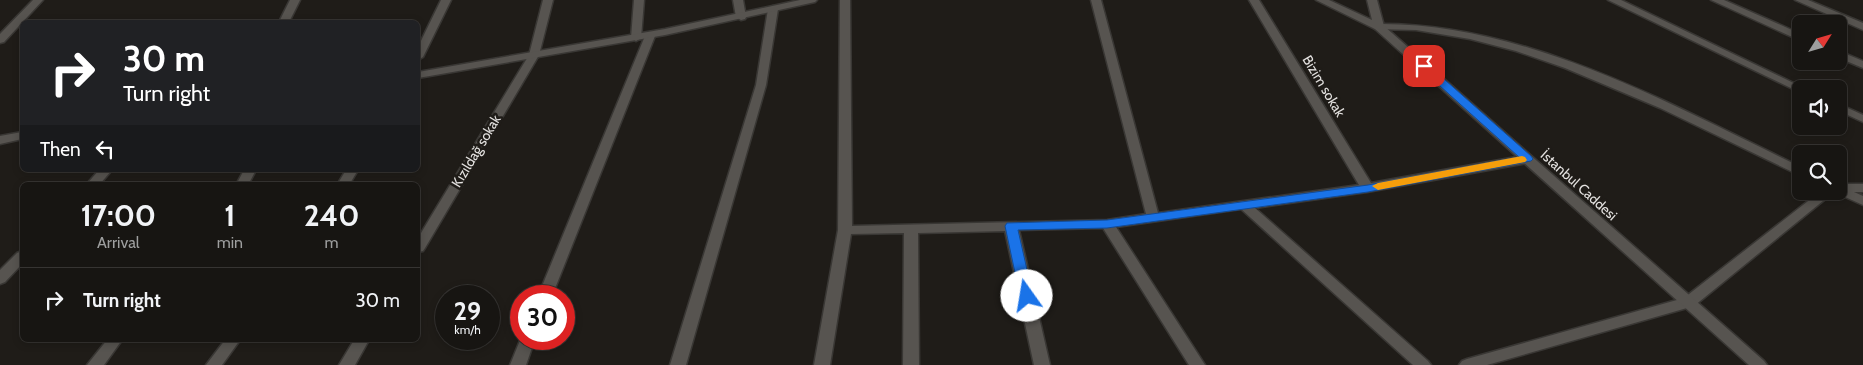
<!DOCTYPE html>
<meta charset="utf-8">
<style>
body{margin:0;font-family:Cabin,sans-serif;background:#242220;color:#f1f3f6;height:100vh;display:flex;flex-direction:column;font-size:19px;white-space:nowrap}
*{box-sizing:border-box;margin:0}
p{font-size:16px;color:#9e9f9f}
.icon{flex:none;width:28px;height:28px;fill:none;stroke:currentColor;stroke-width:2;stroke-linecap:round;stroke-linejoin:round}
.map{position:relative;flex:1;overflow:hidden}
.sheet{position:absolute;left:20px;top:182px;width:400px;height:160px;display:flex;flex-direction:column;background:#171512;border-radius:8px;box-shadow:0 2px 8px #0003,0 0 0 1px #363432}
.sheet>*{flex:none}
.top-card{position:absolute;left:20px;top:20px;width:400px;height:152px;border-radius:8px;box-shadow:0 2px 8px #0003,0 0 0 1px #363432;background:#202124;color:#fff;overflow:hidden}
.needle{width:32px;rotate:53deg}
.buttons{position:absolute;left:1792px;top:15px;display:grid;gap:10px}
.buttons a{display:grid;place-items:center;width:55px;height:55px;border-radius:8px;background:#171512;box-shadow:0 2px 8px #0003,0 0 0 1px #363432;font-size:25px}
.speed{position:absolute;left:435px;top:285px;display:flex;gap:10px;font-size:25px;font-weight:700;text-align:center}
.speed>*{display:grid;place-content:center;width:65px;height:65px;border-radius:50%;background:#171512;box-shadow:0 2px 8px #0003,0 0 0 1px #363432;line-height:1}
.speed small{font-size:12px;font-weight:400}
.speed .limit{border:8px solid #d22;background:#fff;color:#111}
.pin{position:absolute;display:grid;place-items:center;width:42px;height:42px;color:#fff;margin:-21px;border-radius:10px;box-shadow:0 2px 8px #0006}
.me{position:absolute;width:55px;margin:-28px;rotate:347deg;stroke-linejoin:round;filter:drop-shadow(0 0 4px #0008)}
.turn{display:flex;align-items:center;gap:18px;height:105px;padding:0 20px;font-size:22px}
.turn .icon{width:65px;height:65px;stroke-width:2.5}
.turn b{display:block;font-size:35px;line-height:42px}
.then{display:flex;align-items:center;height:48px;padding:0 20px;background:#0003;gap:10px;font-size:19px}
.eta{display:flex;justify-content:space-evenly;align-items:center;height:85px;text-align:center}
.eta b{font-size:30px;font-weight:800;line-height:35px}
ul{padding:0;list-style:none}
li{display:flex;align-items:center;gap:15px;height:65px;padding:0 20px;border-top:1px solid #363432}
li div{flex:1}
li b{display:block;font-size:19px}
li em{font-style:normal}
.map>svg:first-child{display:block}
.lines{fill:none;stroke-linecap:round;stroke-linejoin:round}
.minor-casing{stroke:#393734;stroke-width:3}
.tertiary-casing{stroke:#393734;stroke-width:3}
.minor{fill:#575450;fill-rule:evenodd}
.tertiary{fill:#575450;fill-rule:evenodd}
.route{fill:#1a73e8;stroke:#114b97}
.slow{fill:#f59e0b}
.labels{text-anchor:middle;stroke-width:5;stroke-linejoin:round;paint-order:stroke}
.street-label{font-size:14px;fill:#e4e2e0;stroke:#1f1c18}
</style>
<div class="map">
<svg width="1863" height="365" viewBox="0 0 1863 365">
<rect width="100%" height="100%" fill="#1f1c18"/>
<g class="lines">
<g class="minor-casing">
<path id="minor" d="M 33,0 L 43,0 L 4,42 L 0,43 L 0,34 Z
M 290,0 L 300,0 L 289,22 L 279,22 Z
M 441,0 L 451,0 L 423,57 L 418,60 L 418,47 Z
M 543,0 L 553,0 L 539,55 L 425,248 L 423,251 L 418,252 L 418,238 L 529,55 Z
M 634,0 L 644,0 L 641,38 L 636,41 L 631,38 Z
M 733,0 L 743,0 L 746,17 L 745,19 L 741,20 L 736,17 Z
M 840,0 L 850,0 L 852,226 L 1107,220 L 1146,214 L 1091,0 L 1101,0 L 1158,213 L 1359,185 L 1249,0 L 1259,0 L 1371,183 L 1527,155 L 1533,159 L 1527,163 L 1367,192 L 1255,208 L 1428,361 L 1431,365 L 1413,365 L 1241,209 L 1116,227 L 1205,365 L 1189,365 L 1103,228 L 1019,230 L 1050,365 L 1034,365 L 1005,231 L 918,233 L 919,365 L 903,365 L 904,233 L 851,234 L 830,365 L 814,365 L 838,230 Z
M 1608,0 L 1621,0 L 1806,89 L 1801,89 L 1801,92 L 1797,91 Z
M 1711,0 L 1724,0 L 1801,34 L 1801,41 Z
M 1795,0 L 1808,0 L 1863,23 L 1863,30 Z
M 773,6 L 778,9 L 766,85 L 686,365 L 670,365 L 756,85 L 768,9 Z
M 1379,24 C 1528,23 1671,105 1801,167 L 1801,176 L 1660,108 L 1565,68 L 1516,51 L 1470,39 L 1416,30 L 1375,29 L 1374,27 Z
M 650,33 L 655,36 L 552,296 L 538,296 L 645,36 Z
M 1839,51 L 1863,61 L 1863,68 L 1839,58 Z
M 1839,104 L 1863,115 L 1863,122 L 1839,111 Z
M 99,170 L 112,170 L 99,185 L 86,185 Z
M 244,170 L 256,170 L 248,185 L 236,185 Z
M 346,170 L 358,170 L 349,185 L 337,185 Z
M 1841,184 L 1863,184 L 1863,192 L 1854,192 L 1863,196 L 1863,205 L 1834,192 L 1694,306 L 1487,365 L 1459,365 L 1462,361 L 1467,359 L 1684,298 L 1821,191 L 1839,191 L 1839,185 Z
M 22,251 L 22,264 L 5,282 L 0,284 L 0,270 L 17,253 Z
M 521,338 L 535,339 L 526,365 L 510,365 Z
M 107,340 L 122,340 L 104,365 L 87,365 Z
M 225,340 L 240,340 L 222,365 L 206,365 Z
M 354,340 L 369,340 L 355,365 L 339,365 Z"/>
</g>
<g class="tertiary-casing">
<path id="tertiary" d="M 800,0 L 817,0 L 815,2 L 665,35 L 418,78 L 418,72 L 665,29 Z
M 1316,0 L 1329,0 L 1372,20 L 1367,0 L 1377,0 L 1384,26 L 1764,361 L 1767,365 L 1749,365 L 1375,29 Z
M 22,132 L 22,139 L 0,144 L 0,136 Z"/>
</g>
<use href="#minor" class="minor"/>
<use href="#tertiary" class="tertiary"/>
</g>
<path class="route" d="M 1424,63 L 1427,64 L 1531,156 L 1533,159 L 1531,161 L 1368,192 L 1107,228 L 1018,230 L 1033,296 L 1031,299 L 1022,299 L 1020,296 L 1005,226 L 1007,223 L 1107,220 L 1368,185 L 1519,157 L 1420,68 L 1420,64 Z"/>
<path class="slow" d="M 1522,156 L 1525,157 L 1527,160 L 1525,162 L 1378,190 L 1372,186 L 1378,183 Z"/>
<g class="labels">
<g class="street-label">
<text transform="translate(1324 86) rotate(59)" y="5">Bizim sokak</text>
<text transform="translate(476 151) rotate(-59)" y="5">Kızıldağ sokak</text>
<text transform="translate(1579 185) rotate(42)" y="5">İstanbul Caddesi</text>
</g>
</g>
</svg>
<div class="buttons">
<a><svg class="needle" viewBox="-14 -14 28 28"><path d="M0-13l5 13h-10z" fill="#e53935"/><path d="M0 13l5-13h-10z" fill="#9e9f9f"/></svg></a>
<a><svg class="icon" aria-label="sound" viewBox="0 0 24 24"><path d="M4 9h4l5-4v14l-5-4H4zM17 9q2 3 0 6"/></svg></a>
<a><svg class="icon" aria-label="search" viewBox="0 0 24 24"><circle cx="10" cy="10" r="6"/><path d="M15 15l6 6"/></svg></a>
</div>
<div class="speed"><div>29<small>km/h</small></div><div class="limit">30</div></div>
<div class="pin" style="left:1424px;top:66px;background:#d93025"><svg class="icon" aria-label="arrive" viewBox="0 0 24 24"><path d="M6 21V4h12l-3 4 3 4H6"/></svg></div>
<svg class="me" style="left:1027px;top:296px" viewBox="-20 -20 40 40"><circle r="19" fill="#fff"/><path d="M0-13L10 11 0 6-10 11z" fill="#1a73e8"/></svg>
<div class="top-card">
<div class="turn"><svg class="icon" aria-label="right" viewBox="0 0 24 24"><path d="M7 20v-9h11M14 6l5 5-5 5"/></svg><div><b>30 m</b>Turn right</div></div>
<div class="then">Then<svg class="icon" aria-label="left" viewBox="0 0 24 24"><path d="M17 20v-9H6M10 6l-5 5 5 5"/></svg></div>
</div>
<section class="sheet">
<div class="eta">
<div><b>17:00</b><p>Arrival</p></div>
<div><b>1</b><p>min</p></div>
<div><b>240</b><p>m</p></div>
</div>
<ul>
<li><svg class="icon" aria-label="right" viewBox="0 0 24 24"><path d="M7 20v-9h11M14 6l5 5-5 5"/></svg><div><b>Turn right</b></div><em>30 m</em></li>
</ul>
</section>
</div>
